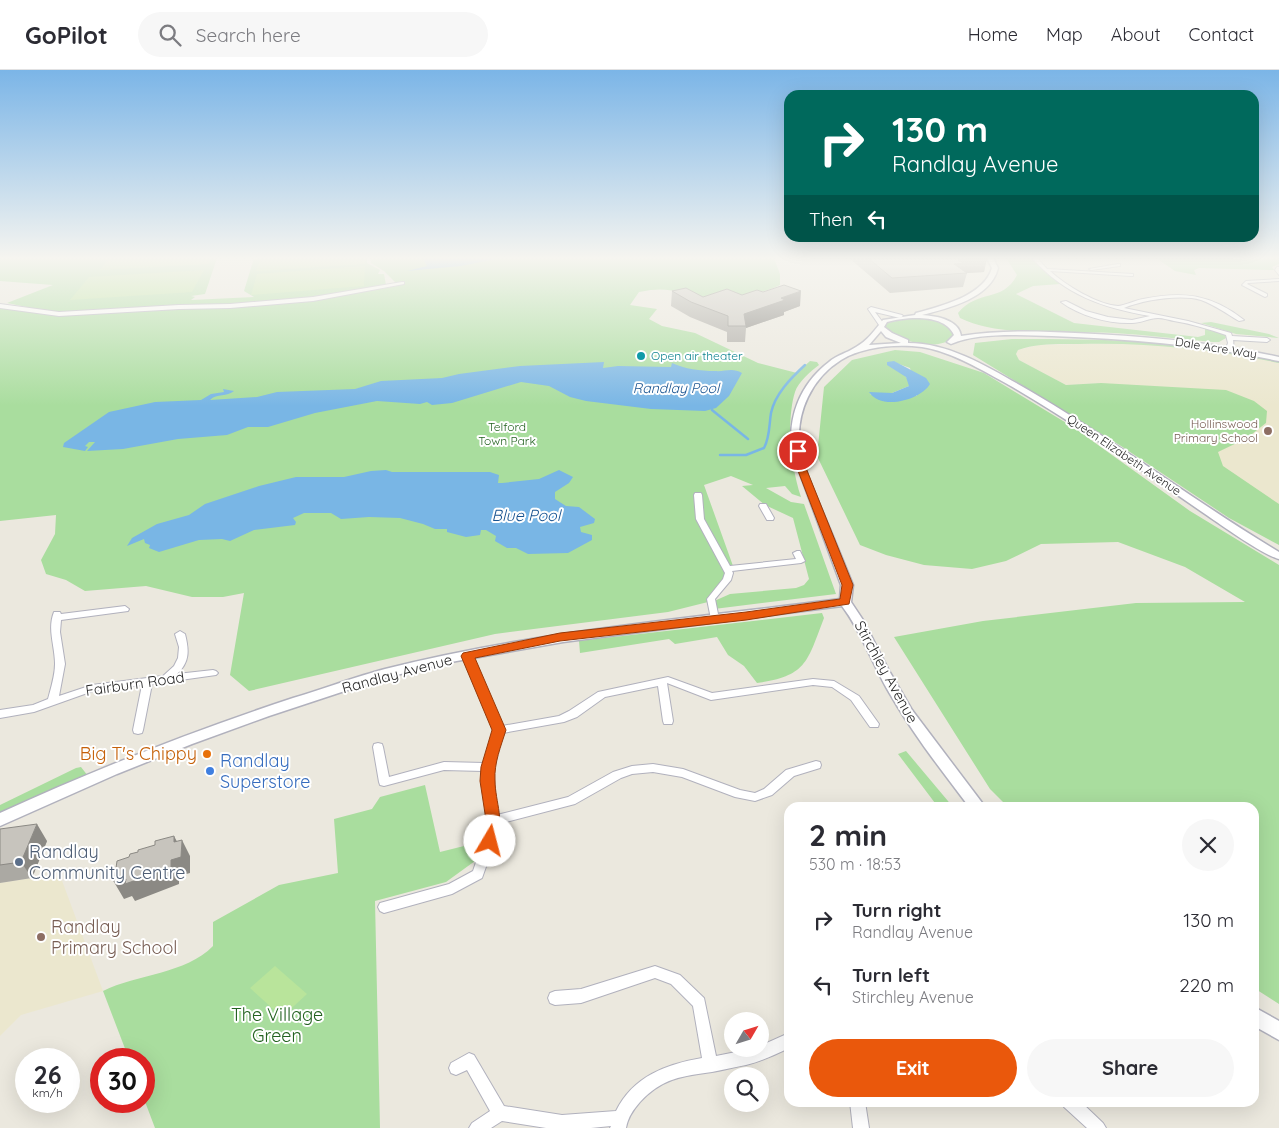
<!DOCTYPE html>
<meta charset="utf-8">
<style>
body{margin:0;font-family:Quicksand,sans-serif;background:#f7f7f7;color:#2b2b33;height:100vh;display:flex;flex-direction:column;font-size:19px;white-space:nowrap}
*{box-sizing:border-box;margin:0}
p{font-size:16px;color:#7c7c81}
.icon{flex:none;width:28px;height:28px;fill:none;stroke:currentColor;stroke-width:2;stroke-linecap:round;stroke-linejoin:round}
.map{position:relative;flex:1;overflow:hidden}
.drawer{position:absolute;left:784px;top:732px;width:475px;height:305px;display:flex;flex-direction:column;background:#fff;border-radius:15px;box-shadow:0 5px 20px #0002}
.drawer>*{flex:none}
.hud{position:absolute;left:784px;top:20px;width:475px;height:152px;border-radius:15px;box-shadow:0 5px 20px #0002;background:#00695c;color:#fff;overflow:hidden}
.needle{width:32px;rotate:51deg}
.tools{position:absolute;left:724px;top:942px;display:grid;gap:10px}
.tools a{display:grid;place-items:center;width:45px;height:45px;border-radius:50%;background:#fff;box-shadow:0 5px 20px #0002;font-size:25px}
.speed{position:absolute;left:15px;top:978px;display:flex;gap:10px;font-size:25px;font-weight:700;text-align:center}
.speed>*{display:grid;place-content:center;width:65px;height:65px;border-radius:50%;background:#fff;box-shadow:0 5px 20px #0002;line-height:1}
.speed small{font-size:12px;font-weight:400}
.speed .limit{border:8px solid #d22;background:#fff;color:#111}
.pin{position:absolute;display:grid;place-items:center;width:42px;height:42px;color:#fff;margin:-21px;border:2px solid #fff;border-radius:50%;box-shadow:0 1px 5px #0007}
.me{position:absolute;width:55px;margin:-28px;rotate:8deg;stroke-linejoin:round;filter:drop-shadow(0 0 4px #0008)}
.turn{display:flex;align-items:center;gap:18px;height:105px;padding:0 25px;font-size:22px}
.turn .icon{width:65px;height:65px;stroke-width:2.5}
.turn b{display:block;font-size:35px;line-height:42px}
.then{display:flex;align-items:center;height:48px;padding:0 25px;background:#0003;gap:10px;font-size:19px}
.round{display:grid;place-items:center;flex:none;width:52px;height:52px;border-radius:26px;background:#f7f7f7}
.summary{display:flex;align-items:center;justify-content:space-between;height:85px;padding:0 25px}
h1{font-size:30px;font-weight:700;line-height:38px}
.button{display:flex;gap:10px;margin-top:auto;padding:10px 25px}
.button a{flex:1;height:58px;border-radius:30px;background:#ea580c;color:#fff;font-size:20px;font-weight:700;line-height:58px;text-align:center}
.button a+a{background:#f7f7f7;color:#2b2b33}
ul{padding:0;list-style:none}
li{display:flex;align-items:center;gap:15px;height:65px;padding:0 25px}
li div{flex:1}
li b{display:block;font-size:19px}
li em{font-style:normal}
header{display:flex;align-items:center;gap:30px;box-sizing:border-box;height:70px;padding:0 25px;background:#fff;border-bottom:1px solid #e1e1e2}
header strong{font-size:24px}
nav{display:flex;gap:28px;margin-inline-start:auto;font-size:18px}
.search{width:350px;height:45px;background:#f7f7f7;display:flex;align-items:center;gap:12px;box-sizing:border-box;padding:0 18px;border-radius:28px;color:#7c7c81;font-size:19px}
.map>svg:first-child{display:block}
.education{fill:#ebe7ce}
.green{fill:#a9dd9e;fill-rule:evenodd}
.pitch{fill:#b9e49b}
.water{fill:#79b6e5}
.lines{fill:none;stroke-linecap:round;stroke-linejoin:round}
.stream{stroke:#79b6e5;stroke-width:2.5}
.minor-casing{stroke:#b1b1bd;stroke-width:2}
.tertiary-casing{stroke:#b1b1bd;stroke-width:3}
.minor{fill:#fff;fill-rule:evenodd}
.tertiary{fill:#fff;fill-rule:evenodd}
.wall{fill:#aba9a3}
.shaded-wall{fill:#8b8984}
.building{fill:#c7c4bd;stroke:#8b8984}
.route{fill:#ea580c;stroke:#983908}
.culture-dot{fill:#0f9aa8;stroke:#fff;stroke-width:2}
.education-dot{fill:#8d6e63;stroke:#fff;stroke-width:2}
.food-dot{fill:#e8710a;stroke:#fff;stroke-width:2}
.shop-dot{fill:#3f7fe0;stroke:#fff;stroke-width:2}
.service-dot{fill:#5c6f8a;stroke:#fff;stroke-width:2}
.labels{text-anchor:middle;stroke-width:4;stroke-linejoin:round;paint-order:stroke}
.far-street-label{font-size:12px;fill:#2a2a2a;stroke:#fff}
.far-culture-label{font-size:12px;fill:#0d838f;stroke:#fff;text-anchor:start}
.far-education-label{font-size:12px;fill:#785e54;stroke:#fff;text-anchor:end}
.far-park-label{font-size:12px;fill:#236220;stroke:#fff}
.far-water-label{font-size:14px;font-style:italic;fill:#185390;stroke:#fff}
.street-label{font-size:15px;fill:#2a2a2a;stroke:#fff}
.water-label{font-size:16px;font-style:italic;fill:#185390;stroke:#fff}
.near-food-label{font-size:18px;fill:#c56008;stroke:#fff;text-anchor:end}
.near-shop-label{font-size:18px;fill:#366cbe;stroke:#fff;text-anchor:start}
.near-service-label{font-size:18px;fill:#4e5e75;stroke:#fff;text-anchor:start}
.near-education-label{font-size:18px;fill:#785e54;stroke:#fff;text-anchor:start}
.near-park-label{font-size:18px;fill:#236220;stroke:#fff}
</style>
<header>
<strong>GoPilot</strong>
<div class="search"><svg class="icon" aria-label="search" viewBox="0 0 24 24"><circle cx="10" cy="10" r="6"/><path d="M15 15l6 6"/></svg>Search here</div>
<nav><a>Home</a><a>Map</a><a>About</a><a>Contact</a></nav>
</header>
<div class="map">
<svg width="1279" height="1058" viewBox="0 0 1279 1058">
<rect width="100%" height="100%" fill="#ebe8de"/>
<path class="education" d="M 1131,273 L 1229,282 L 1279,293 L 1279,459 L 1208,412 L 1218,381 L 1247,368 L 1266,353 L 1101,313 L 1066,315 L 1019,290 L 1016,284 L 1018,280 L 1038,275 Z
M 32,808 L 61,808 L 103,921 L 21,945 L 0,966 L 0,813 Z"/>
<path class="green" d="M 0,188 L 217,188 L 205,224 L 191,226 L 195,227 L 191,230 L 254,227 L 244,221 L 254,188 L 367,188 L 367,193 L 380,200 L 378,204 L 384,204 L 386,215 L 378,217 L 380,219 L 396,216 L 397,214 L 384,201 L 371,193 L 371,188 L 774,188 L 780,204 L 780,215 C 759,225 731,229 708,227 C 679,224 670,215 639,222 L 630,235 L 657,239 L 649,249 L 662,256 L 695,263 L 758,293 L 797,303 L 810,291 L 817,292 L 819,295 C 811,301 798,312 795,322 C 786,351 791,398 801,427 L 792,424 L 785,416 L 766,418 L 791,432 L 804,434 L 836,524 L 714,539 L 712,532 L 730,524 L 796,518 L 804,515 L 809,509 L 793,448 L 765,435 L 742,416 L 753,415 L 731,406 L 704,415 L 733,496 L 712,531 L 668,542 L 495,564 L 249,621 L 230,605 L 244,523 L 223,527 L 192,527 L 146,516 L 85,521 L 66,510 L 46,504 L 41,490 L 55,464 L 56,445 L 0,451 L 0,239 L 31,238 L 7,233 L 53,215 L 0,211 Z
M 1006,188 L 1032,188 L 1060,214 L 1033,216 L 1016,224 L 1074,253 L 1198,267 L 1205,265 L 1205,259 L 1199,256 L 1225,264 L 1226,268 L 1219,272 L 1213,272 C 1180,269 1147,265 1114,263 C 1068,261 1001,268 960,248 L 958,243 C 977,219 1003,233 1017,205 Z
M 1156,188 L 1279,188 L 1279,194 L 1272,197 L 1274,200 L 1199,198 L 1194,200 L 1196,205 L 1175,201 Z
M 911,248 C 928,249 945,250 954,265 C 941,284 902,270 886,262 L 884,257 L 887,253 Z
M 1211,252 L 1269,264 L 1279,268 L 1236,264 L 1201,253 Z
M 1012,269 C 1102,269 1191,270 1279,290 L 1279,293 C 1212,279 1146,272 1078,274 C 1058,274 1037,273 1018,280 L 1016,284 L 1019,290 L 1066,315 L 1101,313 L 1226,320 L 1254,331 L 1267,341 L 1266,353 L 1247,368 L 1218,382 L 1223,396 L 1279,434 L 1279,475 L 1229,448 L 1121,376 L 973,285 L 975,273 Z
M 895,280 L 920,282 L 984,303 L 1073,357 L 1190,441 L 1279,495 L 1279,934 L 1254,918 L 1254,738 L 1008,737 L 990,719 L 894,567 L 983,551 L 1136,533 L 1245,532 L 1185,497 L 1118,472 L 1041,474 L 1006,491 L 972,499 L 924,495 L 886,485 L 860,475 L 817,386 L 824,317 L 852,290 ZM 896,293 L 910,298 L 917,326 L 871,325 L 870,323 L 892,323 L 909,316 L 909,311 Z
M 822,543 L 824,548 C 807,592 807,606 757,613 L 744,596 L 728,585 L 717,567 L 675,574 L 669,569 L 580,583 L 579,571 Z
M 906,681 L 953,737 L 938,737 L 898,684 Z
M 81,697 L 88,706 L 0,747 L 0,735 L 76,698 Z
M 425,715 L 440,782 L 472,774 L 475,791 L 446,812 L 375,831 L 380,1058 L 155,1058 L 144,1029 L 144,989 L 129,989 L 103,921 C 137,904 186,904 213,876 L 213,852 L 279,815 L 338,803 L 334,749 L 372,739 L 380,727 Z"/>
<path class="pitch" d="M 109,188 L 211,188 L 209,194 L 100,200 Z
M 261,188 L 365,188 L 365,194 L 256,201 Z
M 365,196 L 364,216 L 251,225 L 257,204 Z
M 204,200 L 192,222 L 70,230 L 89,207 Z
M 275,896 L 307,924 L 282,947 L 250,918 Z"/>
<path class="water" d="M 423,188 L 500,188 L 461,196 L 407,201 L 427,196 Z
M 894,291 L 926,308 L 930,314 C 921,330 881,341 869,322 L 892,323 L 909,316 L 906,307 L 887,295 L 887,292 Z
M 604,292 L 603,298 L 618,296 L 671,297 L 672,293 C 685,299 700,301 715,301 C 725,302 732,297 742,303 L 729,326 L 716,338 L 705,341 L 651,339 L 586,331 L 570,327 L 549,316 L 521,312 L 452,333 L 432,335 L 427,332 L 420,334 L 377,331 L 315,343 L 268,357 L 248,357 L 227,365 L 178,369 L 123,379 L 87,381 L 95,372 L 89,372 L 85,376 L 88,377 L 85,381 L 63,377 L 64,373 L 109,342 L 155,332 L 201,330 L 211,324 L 224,322 L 223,319 L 234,321 C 227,327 217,323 210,330 L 257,327 L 277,322 L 355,319 L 381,311 L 442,308 L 459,304 L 520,296 Z
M 386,400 L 392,402 L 490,402 L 499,405 L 498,413 L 502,413 L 539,409 L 559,400 L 573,407 L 569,413 L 555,422 L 555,429 L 566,436 L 579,437 L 595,449 L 594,453 L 580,457 L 581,462 L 592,465 L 592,470 L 568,483 L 528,484 L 516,478 L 507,478 L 495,471 L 496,466 L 486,460 L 481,460 L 480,465 L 466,467 L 447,462 L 447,459 L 435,459 L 423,454 L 400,448 L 369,447 L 341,449 L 331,443 L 304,443 L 293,448 L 296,452 L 295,455 L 254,460 L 230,471 L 222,469 L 199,470 L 159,482 L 149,478 L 150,475 L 145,473 L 144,469 L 127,476 L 132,468 L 157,454 L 189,445 L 205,434 L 259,416 L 296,407 L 344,407 L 371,401 Z"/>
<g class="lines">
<path class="stream" d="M 712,340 L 748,369
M 720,385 L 746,385 L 764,378 C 770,367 769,355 771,343 C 775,324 791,308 805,295"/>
<g class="minor-casing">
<path id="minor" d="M 1032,188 L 1037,188 L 1047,199 L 1133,204 L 1133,206 L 1131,206 L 1050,201 C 1065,215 1098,235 1118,236 C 1123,236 1136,230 1143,229 C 1183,221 1211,224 1244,250 L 1239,251 C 1227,244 1215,235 1201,230 C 1181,224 1143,230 1124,238 L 1188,251 L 1231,263 L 1232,266 L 1267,268 L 1270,270 L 1267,272 L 1233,270 C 1234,274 1233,279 1229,280 L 1226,278 L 1228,273 L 1226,265 C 1209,259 1192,254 1174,251 C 1169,250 1163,248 1158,248 C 1150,248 1141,253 1132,253 C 1109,254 1080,246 1061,232 L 1066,231 L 1086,241 L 1108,247 L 1132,250 L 1150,246 C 1103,238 1065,225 1032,188 Z
M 1118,194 L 1120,194 L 1120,196 L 1091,200 L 1089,199 Z
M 1277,197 L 1279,197 L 1279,205 L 1275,200 Z
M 1279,209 L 1279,211 L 1248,213 L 1247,214 L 1267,224 L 1267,226 L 1265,227 L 1242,215 L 1246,211 Z
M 402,212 L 404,212 L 404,214 L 313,231 L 230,238 L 179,239 L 59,246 L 0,238 L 0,234 L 59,242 L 179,235 L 230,234 L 313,227 Z
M 871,237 L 902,245 L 903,246 L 900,248 L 875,242 L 884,254 L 879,255 L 868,239 Z
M 695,423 L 701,423 L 702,425 L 704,449 L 730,496 L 796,489 L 793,483 L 797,481 L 800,481 L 805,491 L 801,493 L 732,501 L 733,503 L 731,510 L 715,529 L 719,549 L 715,552 L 711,549 L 707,529 L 723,509 L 725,503 L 696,449 L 694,425 Z
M 760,434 L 766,434 L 774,448 L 773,450 L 767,450 L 759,436 Z
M 125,536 L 129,539 L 128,541 L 61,550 L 60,562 L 65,594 L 59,626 L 92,615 L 163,606 L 174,596 L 178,588 L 179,577 L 175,564 L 180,561 L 185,564 C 189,580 190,592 177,604 L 213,600 L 216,601 L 218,603 L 216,605 L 152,614 L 143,660 L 142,663 L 138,664 L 134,663 L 133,660 L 142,615 L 93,621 L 34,642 L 0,648 L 0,640 L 33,635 L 48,629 C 51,618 55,605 55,594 C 55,576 47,559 54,542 L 60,542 L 61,544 Z
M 467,583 L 472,586 L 502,656 L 559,646 L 569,641 L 598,622 L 668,607 L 712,623 L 813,609 L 834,611 L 859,626 L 879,654 L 878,657 L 870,657 L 851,630 L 832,617 L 813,615 L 711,630 L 667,613 L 673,651 L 672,654 L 664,654 L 663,651 L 658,616 L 605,627 L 577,647 L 564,652 L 503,663 L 493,697 L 497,745 L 568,727 L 613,702 L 632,696 L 653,694 L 683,699 L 740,720 L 755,723 L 764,719 L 786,700 L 816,691 L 820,692 L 821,695 L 820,698 L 794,706 L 772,725 L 755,731 L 735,727 L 682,707 L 653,702 L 632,704 L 621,708 L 575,734 L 498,754 L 499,760 L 482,808 L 452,824 L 384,843 L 380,841 L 378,837 L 380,833 L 449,814 L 473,801 L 487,760 L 483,701 L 444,700 L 384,716 L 380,715 L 379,712 L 373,677 L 374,674 L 378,673 L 382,674 L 383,677 L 389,707 L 444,692 L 484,693 L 494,660 L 462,586 Z
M 655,896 L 680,905 L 704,928 L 716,986 L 751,979 L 760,979 L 760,976 L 789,963 L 789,978 C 775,985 761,991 746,995 C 735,997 723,1000 712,1002 C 683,1006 662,1008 640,1032 C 633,1040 628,1047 626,1058 L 610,1058 L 611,1056 L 591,1058 L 546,1058 L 502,1051 L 491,1058 L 469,1058 L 472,1053 L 490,1041 L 467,1000 L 456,1005 L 451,1003 L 449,998 L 451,993 L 469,983 L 474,985 L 504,1036 L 562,1045 L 616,1041 C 633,1006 667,994 702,988 L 693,936 L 671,914 L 655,908 L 581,933 L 555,935 L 550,933 L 548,928 L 550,923 L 555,921 L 581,919 Z
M 850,1032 L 865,1032 L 869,1058 L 853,1058 Z
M 1062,1032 L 1081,1032 L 1103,1053 L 1106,1058 L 1087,1058 L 1064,1037 Z"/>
</g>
<g class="tertiary-casing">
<path id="tertiary" d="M 987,188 L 993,188 L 998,198 C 991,228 949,238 922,245 C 937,246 959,250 961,266 C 999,260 1037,261 1075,263 C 1144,266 1211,272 1279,287 L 1279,291 C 1204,275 1129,269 1052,266 C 1022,265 978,262 951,274 L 947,272 L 954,265 C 944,243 906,247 887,252 L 884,257 L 892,263 L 908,270 L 908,273 C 952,273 993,300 1030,321 C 1116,371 1194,431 1279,482 L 1279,489 C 1263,485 1224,457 1208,446 C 1142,401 1078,355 1009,315 C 984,301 950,281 922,277 C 897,274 864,276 841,290 C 812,308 795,343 800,377 C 804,401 815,423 824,445 C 834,468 843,491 853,515 L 851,532 L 863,550 L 888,599 L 912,640 L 986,738 L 970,738 C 942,701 913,664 890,624 C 873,596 862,562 842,536 L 563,572 L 451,592 L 384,608 L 269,646 L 192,674 L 117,704 L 0,756 L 0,743 C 96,699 193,661 293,628 C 324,619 354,607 385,599 C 534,561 688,549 840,529 L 841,515 L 793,385 C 786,349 800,314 829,292 C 837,285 847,283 856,277 C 867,271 875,260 883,250 L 915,245 L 916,243 C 941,236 984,226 992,198 ZM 881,261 L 886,267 L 901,273 L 869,275 Z
M 1254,937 L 1279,951 L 1279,970 L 1254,956 Z"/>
</g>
<use href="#minor" class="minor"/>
<use href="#tertiary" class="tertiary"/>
</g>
<path class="wall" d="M 849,188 L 987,188 L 984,202 L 967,203 L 963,217 L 890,223 Z
M 672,221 L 703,227 L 742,225 L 800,236 L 784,242 L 784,245 L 746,258 L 745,272 L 727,272 L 727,262 L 690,247 L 671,236 Z
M 0,759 L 47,771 L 32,808 L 0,813 Z"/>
<path class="shaded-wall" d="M 976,188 L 987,188 L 984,202 L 952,204 L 954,194 L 958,190 Z
M 801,221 L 800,236 L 784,242 L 784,245 L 746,258 L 744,244 L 781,228 Z
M 37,754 L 47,771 L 32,808 L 21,792 Z
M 174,766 L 182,781 L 182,770 L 190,786 L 190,803 L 179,806 L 179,814 L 135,831 L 132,826 L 124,829 L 114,812 L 174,772 Z"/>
<path class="building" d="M 868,188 L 977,188 L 958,190 L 963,193 L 954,194 L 967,203 L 892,208 Z
M 784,215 L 801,221 L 781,228 L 785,230 L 744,244 L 746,256 L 728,256 L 728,246 L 691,232 L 672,221 L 686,218 L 703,227 L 727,219 L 742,225 L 757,220 L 763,222 Z
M 37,754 L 21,792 L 0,795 L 0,759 Z
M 174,766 L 174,772 L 182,770 L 181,787 L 171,790 L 171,798 L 125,814 L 126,809 L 114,812 L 117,791 L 129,787 L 130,784 L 138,782 L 138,780 L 155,775 L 155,771 Z"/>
<linearGradient id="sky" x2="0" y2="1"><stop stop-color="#7bb5e7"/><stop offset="0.56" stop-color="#f6f5f0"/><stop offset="1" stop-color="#f6f5f0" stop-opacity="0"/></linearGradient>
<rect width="1279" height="336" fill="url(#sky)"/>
<path class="route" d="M 798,378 L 802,381 L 804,393 L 853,515 L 849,534 L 746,550 L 560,571 L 475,588 L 506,660 C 501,676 494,693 495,710 C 495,732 506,753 495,775 L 490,777 L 484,775 L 482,771 L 486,750 L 480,711 L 481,697 L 492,660 L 461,586 L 463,583 L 560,563 L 746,542 L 840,529 L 842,515 L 795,393 L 793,381 Z"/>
<circle class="culture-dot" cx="641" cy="286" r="5"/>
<g class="education-dot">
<circle cx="1268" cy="361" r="5"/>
<circle cx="41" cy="867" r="5"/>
</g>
<circle class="food-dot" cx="207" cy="684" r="5"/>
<circle class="shop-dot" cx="210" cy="701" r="5"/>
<circle class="service-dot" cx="19" cy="792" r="5"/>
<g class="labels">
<g class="far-street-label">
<text transform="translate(1216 278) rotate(9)" y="4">Dale Acre Way</text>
<text transform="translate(1124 385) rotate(34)" y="4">Queen Elizabeth Avenue</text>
</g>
<g class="far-culture-label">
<text x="651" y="290">Open air theater</text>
</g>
<g class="far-education-label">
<text x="1258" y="358">Hollinswood<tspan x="1258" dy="14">Primary School</tspan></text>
</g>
<g class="far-park-label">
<text x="507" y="361">Telford<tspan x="507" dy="14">Town Park</tspan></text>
</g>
<g class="far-water-label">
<text x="676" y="323">Randlay Pool</text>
</g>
<g class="street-label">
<text transform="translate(886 602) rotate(61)" y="5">Stirchley Avenue</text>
<text transform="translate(397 604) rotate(-15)" y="5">Randlay Avenue</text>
<text transform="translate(135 614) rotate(-8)" y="5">Fairburn Road</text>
</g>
<g class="water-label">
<text x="526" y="451">Blue Pool</text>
</g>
<g class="near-food-label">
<text x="197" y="690">Big T's Chippy</text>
</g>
<g class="near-shop-label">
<text x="220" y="697">Randlay<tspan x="220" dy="21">Superstore</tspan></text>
</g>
<g class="near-service-label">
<text x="29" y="788">Randlay<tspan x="29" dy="21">Community Centre</tspan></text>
</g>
<g class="near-education-label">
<text x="51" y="863">Randlay<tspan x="51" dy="21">Primary School</tspan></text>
</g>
<g class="near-park-label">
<text x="277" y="951">The Village<tspan x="277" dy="21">Green</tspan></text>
</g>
</g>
</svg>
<div class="tools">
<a><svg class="needle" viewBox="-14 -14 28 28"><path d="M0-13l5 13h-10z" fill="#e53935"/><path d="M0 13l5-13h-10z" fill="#7c7c81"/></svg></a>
<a><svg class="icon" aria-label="search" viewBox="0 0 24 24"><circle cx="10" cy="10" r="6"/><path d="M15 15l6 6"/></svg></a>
</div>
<div class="speed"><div>26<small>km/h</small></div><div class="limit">30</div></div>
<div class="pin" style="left:798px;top:381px;background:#d93025"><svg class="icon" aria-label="arrive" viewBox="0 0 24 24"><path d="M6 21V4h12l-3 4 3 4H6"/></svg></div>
<svg class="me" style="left:490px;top:771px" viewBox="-20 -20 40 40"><circle r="19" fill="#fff"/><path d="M0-13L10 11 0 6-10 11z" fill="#ea580c"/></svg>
<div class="hud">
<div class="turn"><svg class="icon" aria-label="right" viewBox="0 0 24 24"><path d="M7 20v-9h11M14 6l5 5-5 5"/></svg><div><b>130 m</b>Randlay Avenue</div></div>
<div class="then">Then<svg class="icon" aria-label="left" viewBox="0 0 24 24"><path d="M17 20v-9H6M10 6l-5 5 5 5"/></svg></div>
</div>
<section class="drawer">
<div class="summary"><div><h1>2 min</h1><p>530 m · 18:53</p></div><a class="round"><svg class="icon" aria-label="close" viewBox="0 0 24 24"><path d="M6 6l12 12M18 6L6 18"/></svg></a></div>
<ul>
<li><svg class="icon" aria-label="right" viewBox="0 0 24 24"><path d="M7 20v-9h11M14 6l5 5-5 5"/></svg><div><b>Turn right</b><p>Randlay Avenue</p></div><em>130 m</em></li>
<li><svg class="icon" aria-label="left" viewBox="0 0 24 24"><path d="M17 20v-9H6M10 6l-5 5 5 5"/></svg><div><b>Turn left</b><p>Stirchley Avenue</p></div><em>220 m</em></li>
</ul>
<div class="button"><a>Exit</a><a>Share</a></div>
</section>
</div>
